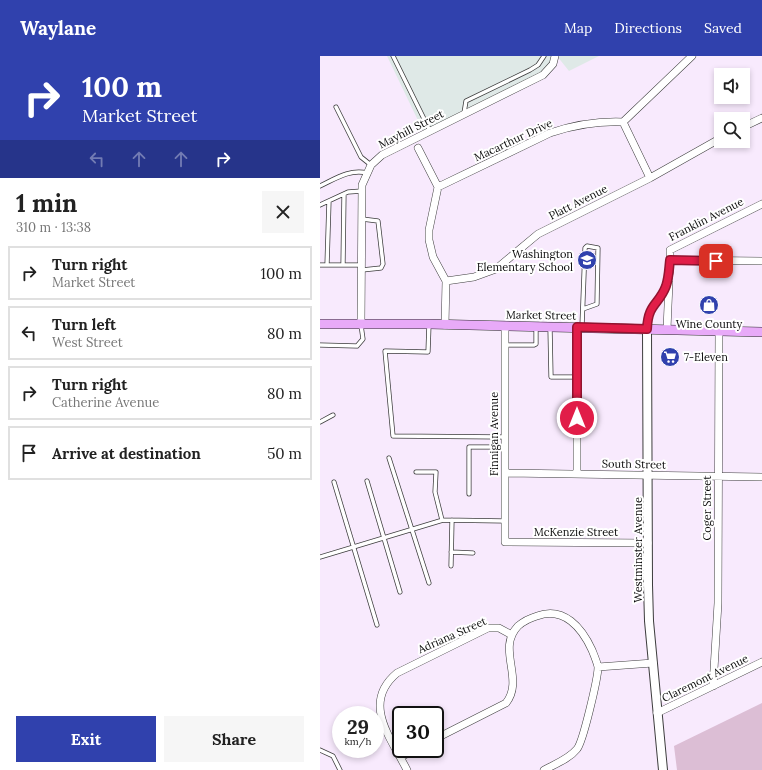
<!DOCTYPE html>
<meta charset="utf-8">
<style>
body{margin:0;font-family:Lora,serif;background:#f6f6f6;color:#222;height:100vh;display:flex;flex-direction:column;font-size:15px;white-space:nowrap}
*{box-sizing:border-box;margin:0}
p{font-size:13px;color:#767676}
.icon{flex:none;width:22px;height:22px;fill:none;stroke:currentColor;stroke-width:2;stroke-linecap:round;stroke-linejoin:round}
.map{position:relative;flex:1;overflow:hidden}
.sheet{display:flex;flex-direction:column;background:#fff;width:320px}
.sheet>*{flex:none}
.guide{background:#3041ad;color:#fff;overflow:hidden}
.controls{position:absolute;left:394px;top:12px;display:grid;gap:8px}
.controls a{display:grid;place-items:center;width:36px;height:36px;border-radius:0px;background:#fff;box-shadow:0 2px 6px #0003;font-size:20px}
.speed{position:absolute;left:12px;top:650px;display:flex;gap:8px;font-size:20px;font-weight:700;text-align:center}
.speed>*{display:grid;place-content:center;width:52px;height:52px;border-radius:50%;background:#fff;box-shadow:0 2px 6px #0003;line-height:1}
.speed small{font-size:10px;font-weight:400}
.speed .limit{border:2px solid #111;border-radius:6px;background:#fff;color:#111}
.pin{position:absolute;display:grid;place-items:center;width:34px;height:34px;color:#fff;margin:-17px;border-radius:8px;box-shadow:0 2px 6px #0006}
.me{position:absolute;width:44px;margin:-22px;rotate:0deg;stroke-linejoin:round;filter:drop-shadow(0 0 3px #0008)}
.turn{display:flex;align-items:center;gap:14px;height:84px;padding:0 16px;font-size:18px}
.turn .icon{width:52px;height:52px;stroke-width:2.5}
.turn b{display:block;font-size:28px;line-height:34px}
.lanes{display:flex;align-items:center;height:38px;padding:0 16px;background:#0003;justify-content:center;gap:20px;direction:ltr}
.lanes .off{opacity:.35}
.round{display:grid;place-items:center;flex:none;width:42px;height:42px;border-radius:0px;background:#f6f6f6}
.headline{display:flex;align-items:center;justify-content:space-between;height:68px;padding:0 16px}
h1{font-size:24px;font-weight:700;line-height:30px}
.button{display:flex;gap:8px;margin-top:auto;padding:8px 16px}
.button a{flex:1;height:46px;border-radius:0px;background:#3041ad;color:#fff;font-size:16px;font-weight:700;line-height:46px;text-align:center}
.button a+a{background:#f6f6f6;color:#222}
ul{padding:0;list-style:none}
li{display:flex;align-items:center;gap:12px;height:54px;margin:0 8px 6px;padding:0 8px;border:2px solid #e0e0e0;border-radius:0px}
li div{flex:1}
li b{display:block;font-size:15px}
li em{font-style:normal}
header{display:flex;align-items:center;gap:24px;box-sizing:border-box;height:56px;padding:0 20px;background:#3041ad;color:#fff}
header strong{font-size:19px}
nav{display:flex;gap:22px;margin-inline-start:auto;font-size:14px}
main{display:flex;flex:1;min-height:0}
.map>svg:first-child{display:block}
.industrial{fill:#dfe9e7}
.cemetery{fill:#dcbed5}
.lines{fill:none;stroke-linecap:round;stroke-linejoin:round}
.service-casing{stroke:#3d3d3d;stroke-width:5}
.minor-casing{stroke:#3d3d3d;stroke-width:8}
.tertiary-casing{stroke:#3d3d3d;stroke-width:10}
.secondary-casing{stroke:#2c2c2c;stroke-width:10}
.service{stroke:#fff;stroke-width:3.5}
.minor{stroke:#fff;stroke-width:7}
.tertiary{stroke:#fff;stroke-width:8}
.secondary{stroke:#e8aaf8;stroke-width:9}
.route-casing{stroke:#92132f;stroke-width:10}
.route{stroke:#e11d48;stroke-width:7}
.labels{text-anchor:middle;stroke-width:4;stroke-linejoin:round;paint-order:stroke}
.street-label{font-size:11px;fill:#0a0a0a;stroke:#fff}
.poi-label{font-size:11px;fill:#0a0a0a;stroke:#fff;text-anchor:end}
</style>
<header>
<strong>Waylane</strong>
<nav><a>Map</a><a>Directions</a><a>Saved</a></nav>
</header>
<main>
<section class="sheet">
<div class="guide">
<div class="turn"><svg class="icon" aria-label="right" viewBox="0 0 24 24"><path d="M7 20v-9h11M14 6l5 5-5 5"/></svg><div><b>100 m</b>Market Street</div></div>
<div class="lanes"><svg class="icon off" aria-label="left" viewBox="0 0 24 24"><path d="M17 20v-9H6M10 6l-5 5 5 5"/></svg><svg class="icon off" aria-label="ahead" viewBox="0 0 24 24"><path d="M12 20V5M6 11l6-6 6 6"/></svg><svg class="icon off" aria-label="ahead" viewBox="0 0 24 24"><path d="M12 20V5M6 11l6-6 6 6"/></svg><svg class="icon" aria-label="right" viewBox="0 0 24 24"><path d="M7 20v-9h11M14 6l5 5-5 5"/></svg></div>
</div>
<div class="headline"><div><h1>1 min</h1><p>310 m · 13:38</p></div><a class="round"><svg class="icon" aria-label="close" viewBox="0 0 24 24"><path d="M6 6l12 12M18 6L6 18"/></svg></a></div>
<ul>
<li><svg class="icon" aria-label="right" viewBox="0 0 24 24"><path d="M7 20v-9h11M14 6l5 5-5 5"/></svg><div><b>Turn right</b><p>Market Street</p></div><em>100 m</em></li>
<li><svg class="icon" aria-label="left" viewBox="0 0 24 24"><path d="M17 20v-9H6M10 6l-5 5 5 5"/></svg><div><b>Turn left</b><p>West Street</p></div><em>80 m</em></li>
<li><svg class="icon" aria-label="right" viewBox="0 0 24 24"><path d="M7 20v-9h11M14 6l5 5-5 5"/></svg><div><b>Turn right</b><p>Catherine Avenue</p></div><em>80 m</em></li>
<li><svg class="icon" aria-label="arrive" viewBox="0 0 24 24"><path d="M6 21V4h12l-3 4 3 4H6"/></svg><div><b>Arrive at destination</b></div><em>50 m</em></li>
</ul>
<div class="button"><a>Exit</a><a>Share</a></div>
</section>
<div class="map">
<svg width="442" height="714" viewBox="0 0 442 714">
<rect width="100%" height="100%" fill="#f8eafd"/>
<path class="industrial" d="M 67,0 L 279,0 L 249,15 L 237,0 L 225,18 L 105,79 Z"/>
<path class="cemetery" d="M 442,647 L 442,714 L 357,714 L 354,690 Z"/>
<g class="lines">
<g class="service-casing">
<path id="service" d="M 73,0 L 110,75
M 16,51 L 41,101 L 51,109
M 144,57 L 146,45 L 210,14 L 218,9 L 224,0
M 0,130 C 15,123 29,113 47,117
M 0,149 L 28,136 L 42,135
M 0,209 L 41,209
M 7,209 L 9,145
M 23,209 L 24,138
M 42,214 L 61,212 L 63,208 L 58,165 L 42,163
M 109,268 L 108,296 L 65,295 L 73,380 L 184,381
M 262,270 L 265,192 L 267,190 L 278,192 L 277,248 L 263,253
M 230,272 L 231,321 L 257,321
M 0,289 L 37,290 L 43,283 L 41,269
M 185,289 L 214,289 L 216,288 L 216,271
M 0,366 L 13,359
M 69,402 L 109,527
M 96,416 L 116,416 L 115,436 L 122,464
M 47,425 L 80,536
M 14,426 L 57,569
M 149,438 L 149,391 L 185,391
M 131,496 L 153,497
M 0,501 L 123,464 L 185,465
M 131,510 L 132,464
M 0,694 L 13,700 L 20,714"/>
</g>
<g class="minor-casing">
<path id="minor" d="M 303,66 L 330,122
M 423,71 L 442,62
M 98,92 L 118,131 L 109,174 L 109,184 L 113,201 L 126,225 L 125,269
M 118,131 L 230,77 C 254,69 277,65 303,66 L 372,0
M 350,204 L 442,205
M 126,225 L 154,221 L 176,213 L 218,178 L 330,122 L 401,82
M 41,269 L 42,129 L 51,109 L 62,99 L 223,19 L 233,8 L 235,0
M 185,270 L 185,486 L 328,487
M 327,273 C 328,247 338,250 346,231 C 351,219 350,206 350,194 L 442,148
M 347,273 L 349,227
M 185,417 L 442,421
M 257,418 L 257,271
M 278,611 L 333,607
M 393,630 L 398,547 L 399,275
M 337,657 L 442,606
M 115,683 L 186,647 C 205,623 176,593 198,570 C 204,565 210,562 217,560 C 244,550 262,572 272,594 C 274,599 277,606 278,611 C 278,622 263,686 257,693 C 249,703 235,708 224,714
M 81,701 L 96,693
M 87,714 C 71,682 41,647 77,617 L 168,572 L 179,572 L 192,579"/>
</g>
<g class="tertiary-casing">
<path id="tertiary" d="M 327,273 L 328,529 L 329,565 L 343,714"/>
</g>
<g class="secondary-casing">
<path id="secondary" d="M 0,268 L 109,268 L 442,276"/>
</g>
<use href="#service" class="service"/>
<use href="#minor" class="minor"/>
<use href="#tertiary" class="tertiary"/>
<use href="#secondary" class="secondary"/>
</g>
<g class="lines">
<g class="route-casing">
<path id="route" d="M 257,362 L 257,271 L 327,273 C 328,247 339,249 346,230 C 349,221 349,213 350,204 L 396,205"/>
</g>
<use href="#route" class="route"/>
</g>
<defs>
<g id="school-disc" transform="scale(1)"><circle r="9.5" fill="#3041ad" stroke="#fff"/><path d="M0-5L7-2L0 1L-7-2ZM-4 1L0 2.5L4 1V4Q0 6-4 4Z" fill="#fff"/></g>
<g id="shop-disc" transform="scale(1)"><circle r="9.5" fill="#3041ad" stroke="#fff"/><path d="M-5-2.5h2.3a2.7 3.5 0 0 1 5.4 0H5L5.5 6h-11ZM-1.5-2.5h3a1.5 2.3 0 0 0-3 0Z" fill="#fff"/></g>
<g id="supermarket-disc" transform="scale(1)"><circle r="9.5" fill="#3041ad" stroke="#fff"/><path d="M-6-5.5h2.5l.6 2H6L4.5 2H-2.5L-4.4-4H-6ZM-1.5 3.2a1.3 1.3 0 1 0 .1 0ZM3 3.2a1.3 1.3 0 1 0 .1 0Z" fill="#fff"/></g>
</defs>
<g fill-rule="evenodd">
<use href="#school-disc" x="267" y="204"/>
<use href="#shop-disc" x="389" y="249"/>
<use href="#supermarket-disc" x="350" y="301"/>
</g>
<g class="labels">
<g class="street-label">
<text transform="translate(91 73) rotate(-27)" y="4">Mayhill Street</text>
<text transform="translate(193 84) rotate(-25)" y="4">Macarthur Drive</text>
<text transform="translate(258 146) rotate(-27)" y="4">Platt Avenue</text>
<text transform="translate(386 163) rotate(-27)" y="4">Franklin Avenue</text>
<text transform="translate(221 259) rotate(1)" y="4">Market Street</text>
<text transform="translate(174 378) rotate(-90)" y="4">Finnigan Avenue</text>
<text transform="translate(314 408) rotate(1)" y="4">South Street</text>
<text transform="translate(387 452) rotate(-90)" y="4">Coger Street</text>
<text x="256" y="480">McKenzie Street</text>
<text transform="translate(318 494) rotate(-90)" y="4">Westminster Avenue</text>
<text transform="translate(132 579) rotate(-24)" y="4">Adriana Street</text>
<text transform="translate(385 622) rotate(-26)" y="4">Claremont Avenue</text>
</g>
<g class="poi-label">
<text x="253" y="202">Washington<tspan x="253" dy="13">Elementary School</tspan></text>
<text x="389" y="272" text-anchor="middle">Wine County</text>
<text x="364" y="305" text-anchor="start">7-Eleven</text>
</g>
</g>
</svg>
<div class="controls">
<a><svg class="icon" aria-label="sound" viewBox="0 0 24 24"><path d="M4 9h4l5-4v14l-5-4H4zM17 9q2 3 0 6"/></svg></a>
<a><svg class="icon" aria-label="search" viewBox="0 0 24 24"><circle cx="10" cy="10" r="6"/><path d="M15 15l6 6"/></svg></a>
</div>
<div class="speed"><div>29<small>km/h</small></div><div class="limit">30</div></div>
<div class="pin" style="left:396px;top:205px;background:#d93025"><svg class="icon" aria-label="arrive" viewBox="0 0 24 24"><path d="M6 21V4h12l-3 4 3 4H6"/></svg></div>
<svg class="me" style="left:257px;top:362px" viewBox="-20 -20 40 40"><circle r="17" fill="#e11d48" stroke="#fff" stroke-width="3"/><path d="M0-11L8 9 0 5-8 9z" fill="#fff"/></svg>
</div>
</main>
